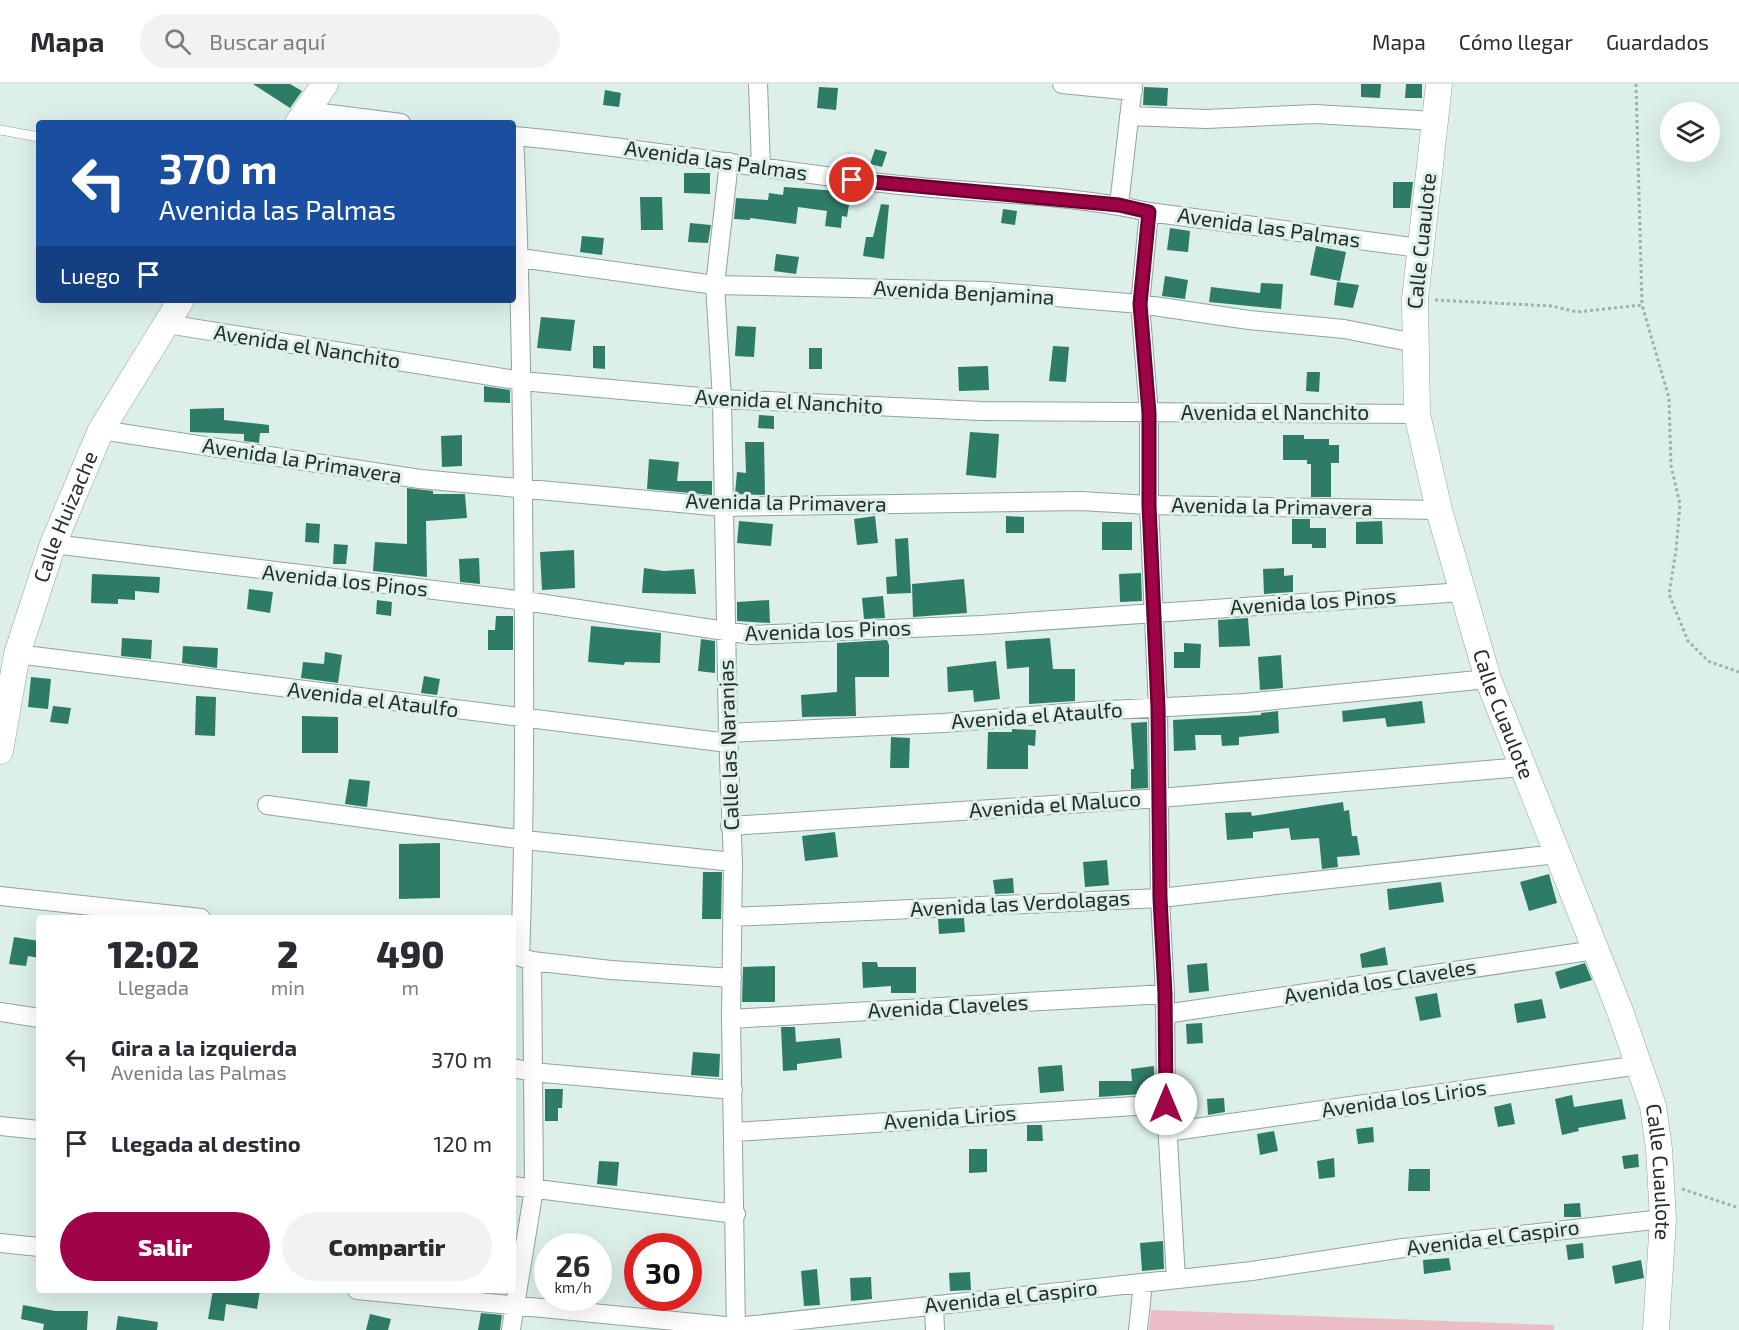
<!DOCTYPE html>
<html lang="es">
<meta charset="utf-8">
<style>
body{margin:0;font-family:"Exo 2",sans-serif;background:#f2f2f3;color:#2b2b33;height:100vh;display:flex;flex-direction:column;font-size:22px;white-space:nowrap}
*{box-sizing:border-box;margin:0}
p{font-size:20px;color:#7c7c81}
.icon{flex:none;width:33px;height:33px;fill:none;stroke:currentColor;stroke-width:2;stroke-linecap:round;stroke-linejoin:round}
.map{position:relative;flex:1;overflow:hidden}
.sheet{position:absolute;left:36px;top:831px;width:480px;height:378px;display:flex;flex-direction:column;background:#fff;border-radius:6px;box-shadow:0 6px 24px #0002}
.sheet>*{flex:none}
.top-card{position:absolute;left:36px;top:36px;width:480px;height:183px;border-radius:6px;box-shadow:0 6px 24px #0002;background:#1a4fa0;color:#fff;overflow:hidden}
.controls{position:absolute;left:1660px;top:18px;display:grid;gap:12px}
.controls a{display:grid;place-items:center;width:60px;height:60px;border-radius:50%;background:#fff;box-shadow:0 6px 24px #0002;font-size:30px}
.speed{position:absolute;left:534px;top:1149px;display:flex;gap:12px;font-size:30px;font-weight:700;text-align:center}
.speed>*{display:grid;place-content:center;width:78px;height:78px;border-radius:50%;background:#fff;box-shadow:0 6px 24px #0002;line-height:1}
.speed small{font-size:15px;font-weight:400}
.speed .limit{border:9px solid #d22;background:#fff;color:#111}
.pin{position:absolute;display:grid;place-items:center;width:51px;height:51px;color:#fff;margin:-26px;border:3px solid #fff;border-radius:50%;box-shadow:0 2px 6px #0007}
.me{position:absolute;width:66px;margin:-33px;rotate:0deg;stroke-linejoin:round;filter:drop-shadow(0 0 4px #0008)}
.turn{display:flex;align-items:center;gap:21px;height:126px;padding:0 24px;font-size:27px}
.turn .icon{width:78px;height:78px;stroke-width:2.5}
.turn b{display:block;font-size:42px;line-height:51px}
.then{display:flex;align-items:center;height:57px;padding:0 24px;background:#0003;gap:12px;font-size:22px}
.eta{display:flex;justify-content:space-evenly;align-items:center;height:102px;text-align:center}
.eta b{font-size:36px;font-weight:800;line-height:42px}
.button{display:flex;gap:12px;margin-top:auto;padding:12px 24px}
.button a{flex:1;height:69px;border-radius:36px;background:#9f0448;color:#fff;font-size:24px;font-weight:800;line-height:69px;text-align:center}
.button a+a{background:#f2f2f3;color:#2b2b33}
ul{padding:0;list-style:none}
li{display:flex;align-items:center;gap:18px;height:84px;padding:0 24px}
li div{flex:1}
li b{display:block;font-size:22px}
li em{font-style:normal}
header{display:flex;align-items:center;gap:36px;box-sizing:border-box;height:84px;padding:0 30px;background:#fff;border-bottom:2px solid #e1e1e2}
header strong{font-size:28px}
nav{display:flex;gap:33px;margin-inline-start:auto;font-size:21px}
.search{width:420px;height:54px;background:#f2f2f3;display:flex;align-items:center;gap:15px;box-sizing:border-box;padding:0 21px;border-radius:33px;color:#7c7c81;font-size:22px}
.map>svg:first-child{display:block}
.green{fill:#ebbec7}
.building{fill:#2e7c67}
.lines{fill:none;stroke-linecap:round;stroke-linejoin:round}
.lane-casing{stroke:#91a39d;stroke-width:10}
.street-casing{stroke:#91a39d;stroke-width:20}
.secondary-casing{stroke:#91a39d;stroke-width:27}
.path{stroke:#a1b0ab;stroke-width:3;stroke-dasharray:3 3;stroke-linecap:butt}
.lane{stroke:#fff;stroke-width:9}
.street{stroke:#fff;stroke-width:18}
.secondary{stroke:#fff;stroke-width:26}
.route-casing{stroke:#67032f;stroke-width:15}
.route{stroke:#9f0448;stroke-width:10}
.labels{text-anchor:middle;stroke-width:6;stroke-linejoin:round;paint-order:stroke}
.street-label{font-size:21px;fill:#252c29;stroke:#dcefe9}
</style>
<header>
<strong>Mapa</strong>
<div class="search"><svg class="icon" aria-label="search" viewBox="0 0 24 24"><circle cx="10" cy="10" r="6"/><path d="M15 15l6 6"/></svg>Buscar aquí</div>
<nav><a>Mapa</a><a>Cómo llegar</a><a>Guardados</a></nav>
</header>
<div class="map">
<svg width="1739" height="1246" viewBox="0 0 1739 1246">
<rect width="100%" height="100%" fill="#dcefe9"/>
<path class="green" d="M 1151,1226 L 1554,1241 L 1554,1246 L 1149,1246 Z"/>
<path class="building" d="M 253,0 L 290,0 L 302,7 L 290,24 Z
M 1361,0 L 1381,0 L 1380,14 L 1361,13 Z
M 1406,0 L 1422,0 L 1422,14 L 1405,14 Z
M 819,3 L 838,4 L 836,26 L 817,24 Z
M 1144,3 L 1168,4 L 1167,22 L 1143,21 Z
M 605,6 L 621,9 L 619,23 L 603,21 Z
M 875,65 L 887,68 L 882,83 L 870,80 Z
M 684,89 L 710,89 L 710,110 L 684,109 Z
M 1393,98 L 1413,98 L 1410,124 L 1393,124 Z
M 784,103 L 851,108 L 847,133 L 842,132 L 841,144 L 825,142 L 827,127 L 798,123 L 796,140 L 750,134 L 750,136 L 734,135 L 736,114 L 768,116 L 769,109 L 783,111 Z
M 640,113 L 662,113 L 663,146 L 641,146 Z
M 881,120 L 889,121 L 884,175 L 863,172 L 866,153 L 873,153 Z
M 1003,125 L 1017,127 L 1015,141 L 1001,139 Z
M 690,139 L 711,141 L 708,159 L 688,158 Z
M 1170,144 L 1190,147 L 1188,168 L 1167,166 Z
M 582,152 L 604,154 L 602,171 L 580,168 Z
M 1316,162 L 1346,168 L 1340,197 L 1310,191 Z
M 776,170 L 799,173 L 796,190 L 774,187 Z
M 1165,192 L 1188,196 L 1185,215 L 1162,212 Z
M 1337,198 L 1359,201 L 1353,224 L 1334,221 Z
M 1261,199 L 1283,200 L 1281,225 L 1209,218 L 1211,203 L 1260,209 Z
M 541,233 L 575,236 L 571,267 L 537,264 Z
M 737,242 L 756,243 L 754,273 L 735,272 Z
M 593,262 L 605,262 L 605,285 L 593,284 Z
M 1053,262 L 1069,263 L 1066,298 L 1049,297 Z
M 809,264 L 822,264 L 822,285 L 809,285 Z
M 988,282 L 989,306 L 959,307 L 958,283 Z
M 1307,288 L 1320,288 L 1319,308 L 1306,307 Z
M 484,302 L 510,306 L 510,319 L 484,318 Z
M 224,324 L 224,336 L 269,341 L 269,349 L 260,349 L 259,359 L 244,357 L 244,350 L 190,348 L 190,325 Z
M 759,331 L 774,332 L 774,345 L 758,344 Z
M 970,348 L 999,350 L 996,394 L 966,391 Z
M 462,351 L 462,382 L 442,383 L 441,352 Z
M 1283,351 L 1304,351 L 1304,355 L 1329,355 L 1329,361 L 1339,361 L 1339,379 L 1331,379 L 1331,413 L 1311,413 L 1311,380 L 1307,380 L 1307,376 L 1283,376 Z
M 745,358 L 764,358 L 765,411 L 735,410 L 737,388 L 746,389 Z
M 649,375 L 679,378 L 677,397 L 712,397 L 712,411 L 647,405 Z
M 407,404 L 433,407 L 433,410 L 465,410 L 467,434 L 426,437 L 427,493 L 373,487 L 375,458 L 407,460 Z
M 875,432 L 878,459 L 857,461 L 854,435 Z
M 1006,432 L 1024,433 L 1024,449 L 1006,449 Z
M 1292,435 L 1310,435 L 1310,444 L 1326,444 L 1326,464 L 1312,464 L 1312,460 L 1292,460 Z
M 739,437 L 773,440 L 771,462 L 737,459 Z
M 1382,437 L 1383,460 L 1356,460 L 1356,438 Z
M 1102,438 L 1132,438 L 1132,466 L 1102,466 Z
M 306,439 L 320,440 L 319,459 L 305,458 Z
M 908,454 L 911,509 L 887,510 L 886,493 L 897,492 L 895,455 Z
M 334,460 L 348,461 L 346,480 L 333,480 Z
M 574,466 L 575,504 L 542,506 L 540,468 Z
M 479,474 L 480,500 L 460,498 L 459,475 Z
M 644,484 L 664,487 L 694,485 L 696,510 L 642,509 Z
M 1284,484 L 1284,492 L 1293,491 L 1293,508 L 1264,510 L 1263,485 Z
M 1141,489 L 1142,517 L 1120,518 L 1119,490 Z
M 92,490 L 160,493 L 159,509 L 135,507 L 135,516 L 118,515 L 118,520 L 91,519 Z
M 964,495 L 967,529 L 913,533 L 912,500 Z
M 249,505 L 273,508 L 270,529 L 247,525 Z
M 883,512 L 885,534 L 864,535 L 862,514 Z
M 377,516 L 392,518 L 391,532 L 376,530 Z
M 769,516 L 770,539 L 737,537 L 737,518 Z
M 496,532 L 513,532 L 513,566 L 488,566 L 488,546 L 495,546 Z
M 1248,534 L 1250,562 L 1219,563 L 1218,536 Z
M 591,542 L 661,549 L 660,579 L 625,578 L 624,581 L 588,578 Z
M 122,554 L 152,556 L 151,575 L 121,572 Z
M 1050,554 L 1053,585 L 1075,585 L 1075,617 L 1029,620 L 1029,583 L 1007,585 L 1005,557 Z
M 701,555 L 715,557 L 715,589 L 698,587 Z
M 887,556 L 889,561 L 889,593 L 855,593 L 856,632 L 802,633 L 801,611 L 837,608 L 837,559 Z
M 1184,559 L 1201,560 L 1200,584 L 1174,584 L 1174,568 L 1184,568 Z
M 183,562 L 218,564 L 217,584 L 182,579 Z
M 325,568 L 342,571 L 338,599 L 301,594 L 303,578 L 324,580 Z
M 1281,571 L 1283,604 L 1260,606 L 1258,573 Z
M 996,577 L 1000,615 L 974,618 L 973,606 L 948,608 L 947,583 Z
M 424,592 L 440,595 L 437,611 L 421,609 Z
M 31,593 L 51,595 L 48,625 L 28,623 Z
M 196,612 L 216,613 L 215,652 L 195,651 Z
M 1422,617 L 1425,639 L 1387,643 L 1385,634 L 1343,638 L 1342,627 Z
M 53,622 L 71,624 L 68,640 L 50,638 Z
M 1278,627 L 1279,649 L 1239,653 L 1239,661 L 1222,662 L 1221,651 L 1195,651 L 1196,666 L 1174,667 L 1173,636 L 1261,631 L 1261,629 Z
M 302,632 L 338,633 L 338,669 L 302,669 Z
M 1147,638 L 1148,704 L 1131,705 L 1131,685 L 1134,685 L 1131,639 Z
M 1012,645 L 1036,646 L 1035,662 L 1028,661 L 1028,685 L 987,685 L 988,648 L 1012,648 Z
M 891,653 L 910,654 L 909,684 L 890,684 Z
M 349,695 L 370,697 L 367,723 L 345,720 Z
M 1343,718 L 1344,727 L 1349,726 L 1352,752 L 1357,752 L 1360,771 L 1337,773 L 1338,783 L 1322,785 L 1319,754 L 1291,756 L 1289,744 L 1253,748 L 1253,754 L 1227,756 L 1225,729 L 1251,728 L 1252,732 Z
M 835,748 L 838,773 L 805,777 L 802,752 Z
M 440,759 L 440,814 L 399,815 L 399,760 Z
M 1107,776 L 1109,801 L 1085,803 L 1083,778 Z
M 703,788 L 722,788 L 721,835 L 702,835 Z
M 1549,790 L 1557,819 L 1529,827 L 1520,798 Z
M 1013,794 L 1014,809 L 995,810 L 993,796 Z
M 1441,798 L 1444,818 L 1389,826 L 1387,805 Z
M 964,834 L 965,848 L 939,850 L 938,835 Z
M 14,853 L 39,857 L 39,874 L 28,872 L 26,882 L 9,880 Z
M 1385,863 L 1388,881 L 1362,884 L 1360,870 Z
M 862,878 L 877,878 L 878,883 L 916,883 L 916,909 L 891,909 L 891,902 L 863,904 Z
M 1207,879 L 1209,907 L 1189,909 L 1187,881 Z
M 1585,879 L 1592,896 L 1560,905 L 1555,888 Z
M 775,882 L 775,918 L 742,918 L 743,883 Z
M 1437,909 L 1441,933 L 1420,937 L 1415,913 Z
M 1542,915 L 1546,934 L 1517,939 L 1514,920 Z
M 1202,939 L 1203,959 L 1187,960 L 1186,940 Z
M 781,943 L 795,943 L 796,958 L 840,954 L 842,974 L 797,980 L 797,986 L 783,987 Z
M 693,968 L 720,970 L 719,993 L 691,991 Z
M 1062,981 L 1064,1007 L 1040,1009 L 1038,983 Z
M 1154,982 L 1155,1009 L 1099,1013 L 1099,997 L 1132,997 L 1131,985 Z
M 545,1005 L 563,1005 L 562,1024 L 558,1024 L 558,1037 L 545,1037 Z
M 1572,1011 L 1574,1023 L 1622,1015 L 1626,1035 L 1578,1044 L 1579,1047 L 1562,1051 L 1555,1015 Z
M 1224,1014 L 1225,1028 L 1208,1031 L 1207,1015 Z
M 1511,1019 L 1515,1040 L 1498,1043 L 1494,1023 Z
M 1027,1041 L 1042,1041 L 1043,1057 L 1027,1057 Z
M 1373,1043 L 1374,1058 L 1358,1060 L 1356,1045 Z
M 1274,1047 L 1278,1067 L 1260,1071 L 1257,1050 Z
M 969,1065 L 987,1065 L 987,1088 L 969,1089 Z
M 1638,1070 L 1639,1083 L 1624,1085 L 1622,1072 Z
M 1334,1074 L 1335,1093 L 1319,1095 L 1317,1077 Z
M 599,1077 L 619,1078 L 617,1102 L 597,1100 Z
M 1409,1085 L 1430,1085 L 1430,1107 L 1408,1107 Z
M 1580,1119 L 1581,1133 L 1564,1133 L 1564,1120 Z
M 1163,1157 L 1164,1185 L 1142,1187 L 1140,1159 Z
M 1583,1159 L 1584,1174 L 1568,1176 L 1566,1161 Z
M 1449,1174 L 1451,1186 L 1424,1190 L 1423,1176 Z
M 1641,1176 L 1644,1194 L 1615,1200 L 1612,1182 Z
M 817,1185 L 820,1221 L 804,1222 L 801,1187 Z
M 970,1188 L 971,1206 L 950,1207 L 949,1189 Z
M 871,1193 L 872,1215 L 851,1217 L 850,1194 Z
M 213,1206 L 260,1206 L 257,1225 L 226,1220 L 224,1237 L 208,1235 Z
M 23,1221 L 55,1227 L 88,1227 L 87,1246 L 43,1246 L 44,1240 L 21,1235 Z
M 481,1229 L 502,1231 L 500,1246 L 478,1246 Z
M 370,1230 L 391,1235 L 388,1246 L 366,1246 Z
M 118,1232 L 158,1238 L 157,1246 L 116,1246 Z"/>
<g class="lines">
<g class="lane-casing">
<path id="lane" d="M 0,46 L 39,53"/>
</g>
<g class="street-casing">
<path id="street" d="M 758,0 L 761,83
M 1062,0 L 1133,7
M 306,27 L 401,39
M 1129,32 L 1206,35 L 1315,30 L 1435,37
M 513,52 C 640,63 765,86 891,100 C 976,110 1065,109 1149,128 L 1419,164
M 514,52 C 520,169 521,285 523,401 C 524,559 526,715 520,873
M 729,78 L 715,201 L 722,315 L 728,649 L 733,778 L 731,935 L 736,1246
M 1119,121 L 1133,0
M 1149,128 L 1140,220 L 1149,329 L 1149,421 L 1158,624 L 1160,814 L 1165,910 L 1166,1020 L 1176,1195
M 513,173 L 715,201 L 985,207 L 1140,220 L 1249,236 L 1344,245 L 1415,259
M 167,240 L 522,297 L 722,315 L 980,327 L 1417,330
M 101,346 L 420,395 L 723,423 L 1080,417 L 1149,421 L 1439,426
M 53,460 L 525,517 L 752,551 L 981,541 L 1463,508
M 17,570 L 728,659
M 728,649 L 943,639 L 1090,627 L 1245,619 L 1488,595
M 267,721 L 525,756 L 733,778
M 730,742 L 1160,714 L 1522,683
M 0,812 L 201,834
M 732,833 L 1160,814 L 1557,770
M 521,873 L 532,877 L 611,886 L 732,894
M 0,928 L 39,934
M 1165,930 L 1595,866
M 731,935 L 1165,910
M 513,984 L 532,988 L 733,1006
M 0,1042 L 39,1046
M 735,1048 L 1166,1020
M 1167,1048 L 1640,981
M 513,1102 L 736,1130
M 0,1159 L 39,1163
M 357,1206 L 736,1243 L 1252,1187 L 1403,1164 L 1663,1135
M 934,1221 L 935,1246
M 511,1246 L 534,1105 L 532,877
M 1138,1246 L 1143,1199"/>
</g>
<g class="secondary-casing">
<g id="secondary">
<path id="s1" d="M 1439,0 L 1415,215 L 1417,330 L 1439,426 L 1488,595 L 1620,927 L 1653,1022 L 1659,1065 L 1663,1135 L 1656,1246"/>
<path d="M 298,39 L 325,0"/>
<path id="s2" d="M 0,667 L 17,570 L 53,460 L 101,346 L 181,216"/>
</g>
</g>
<path class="path" d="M 1636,0 L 1642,221
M 1435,216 L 1552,222 L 1577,228 L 1642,221 L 1669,314 L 1671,382 L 1680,420 L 1676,466 L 1669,510 L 1688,557 L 1708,577 L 1739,588
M 1682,1105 L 1739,1124"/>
<use href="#lane" class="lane"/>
<use href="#street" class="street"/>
<use href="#secondary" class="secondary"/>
</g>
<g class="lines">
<g class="route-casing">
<path id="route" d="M 852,96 L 1119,121 L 1149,128 L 1140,220 L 1149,329 L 1149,421 L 1158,624 L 1160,814 L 1165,910 L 1166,1020"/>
</g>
<use href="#route" class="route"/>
</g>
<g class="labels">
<g class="street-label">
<text transform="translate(716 77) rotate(8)" y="7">Avenida las Palmas</text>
<text transform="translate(1269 144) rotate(8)" y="7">Avenida las Palmas</text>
<text transform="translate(1422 157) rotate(-84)" y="7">Calle Cuaulote</text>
<text transform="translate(964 209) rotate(3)" y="7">Avenida Benjamina</text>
<text transform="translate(307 263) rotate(9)" y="7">Avenida el Nanchito</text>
<text transform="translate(789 318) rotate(3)" y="7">Avenida el Nanchito</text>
<text x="1275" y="336">Avenida el Nanchito</text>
<text transform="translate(302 377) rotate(9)" y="7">Avenida la Primavera</text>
<text transform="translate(786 419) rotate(1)" y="7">Avenida la Primavera</text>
<text transform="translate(1272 423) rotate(1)" y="7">Avenida la Primavera</text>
<text dy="7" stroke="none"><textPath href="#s2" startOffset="244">Calle Huizache</textPath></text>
<text transform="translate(345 497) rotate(6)" y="7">Avenida los Pinos</text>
<text transform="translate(1313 518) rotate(-4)" y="7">Avenida los Pinos</text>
<text transform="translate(828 547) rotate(-2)" y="7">Avenida los Pinos</text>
<text transform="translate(373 616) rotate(7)" y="7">Avenida el Ataulfo</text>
<text dy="7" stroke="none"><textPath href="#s1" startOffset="644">Calle Cuaulote</textPath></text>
<text transform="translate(1037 632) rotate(-4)" y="7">Avenida el Ataulfo</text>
<text transform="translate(729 661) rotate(-92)" y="7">Calle las Naranjas</text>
<text transform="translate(1055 721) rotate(-4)" y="7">Avenida el Maluco</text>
<text transform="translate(1020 820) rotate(-3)" y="7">Avenida las Verdolagas</text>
<text transform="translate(1380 898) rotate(-9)" y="7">Avenida los Claveles</text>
<text transform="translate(948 923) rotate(-3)" y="7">Avenida Claveles</text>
<text transform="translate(1404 1015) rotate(-8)" y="7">Avenida los Lirios</text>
<text transform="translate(950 1034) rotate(-4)" y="7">Avenida Lirios</text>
<text dy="7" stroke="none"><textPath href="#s1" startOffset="1130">Calle Cuaulote</textPath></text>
<text transform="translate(1493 1154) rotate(-7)" y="7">Avenida el Caspiro</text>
<text transform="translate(1011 1213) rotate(-6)" y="7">Avenida el Caspiro</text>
</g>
</g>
</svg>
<div class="controls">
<a><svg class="icon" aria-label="layers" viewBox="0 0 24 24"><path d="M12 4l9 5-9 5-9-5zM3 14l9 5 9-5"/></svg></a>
</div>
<div class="speed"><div>26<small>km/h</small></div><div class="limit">30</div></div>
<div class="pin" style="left:852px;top:96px;background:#d93025"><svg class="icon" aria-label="arrive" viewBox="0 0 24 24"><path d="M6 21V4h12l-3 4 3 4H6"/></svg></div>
<svg class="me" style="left:1166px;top:1020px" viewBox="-20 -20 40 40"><circle r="19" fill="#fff"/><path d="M0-13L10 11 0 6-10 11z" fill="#9f0448"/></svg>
<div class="top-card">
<div class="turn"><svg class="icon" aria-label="left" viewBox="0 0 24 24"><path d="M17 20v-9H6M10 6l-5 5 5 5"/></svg><div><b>370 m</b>Avenida las Palmas</div></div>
<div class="then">Luego<svg class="icon" aria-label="arrive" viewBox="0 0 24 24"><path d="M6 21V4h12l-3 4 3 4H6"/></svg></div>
</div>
<section class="sheet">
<div class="eta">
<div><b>12:02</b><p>Llegada</p></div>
<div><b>2</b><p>min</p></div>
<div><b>490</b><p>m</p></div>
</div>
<ul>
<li><svg class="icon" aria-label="left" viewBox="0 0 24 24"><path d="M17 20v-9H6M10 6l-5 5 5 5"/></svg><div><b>Gira a la izquierda</b><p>Avenida las Palmas</p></div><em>370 m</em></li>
<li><svg class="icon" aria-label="arrive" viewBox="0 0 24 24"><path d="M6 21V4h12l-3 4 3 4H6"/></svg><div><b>Llegada al destino</b></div><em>120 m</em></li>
</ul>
<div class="button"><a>Salir</a><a>Compartir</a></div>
</section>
</div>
